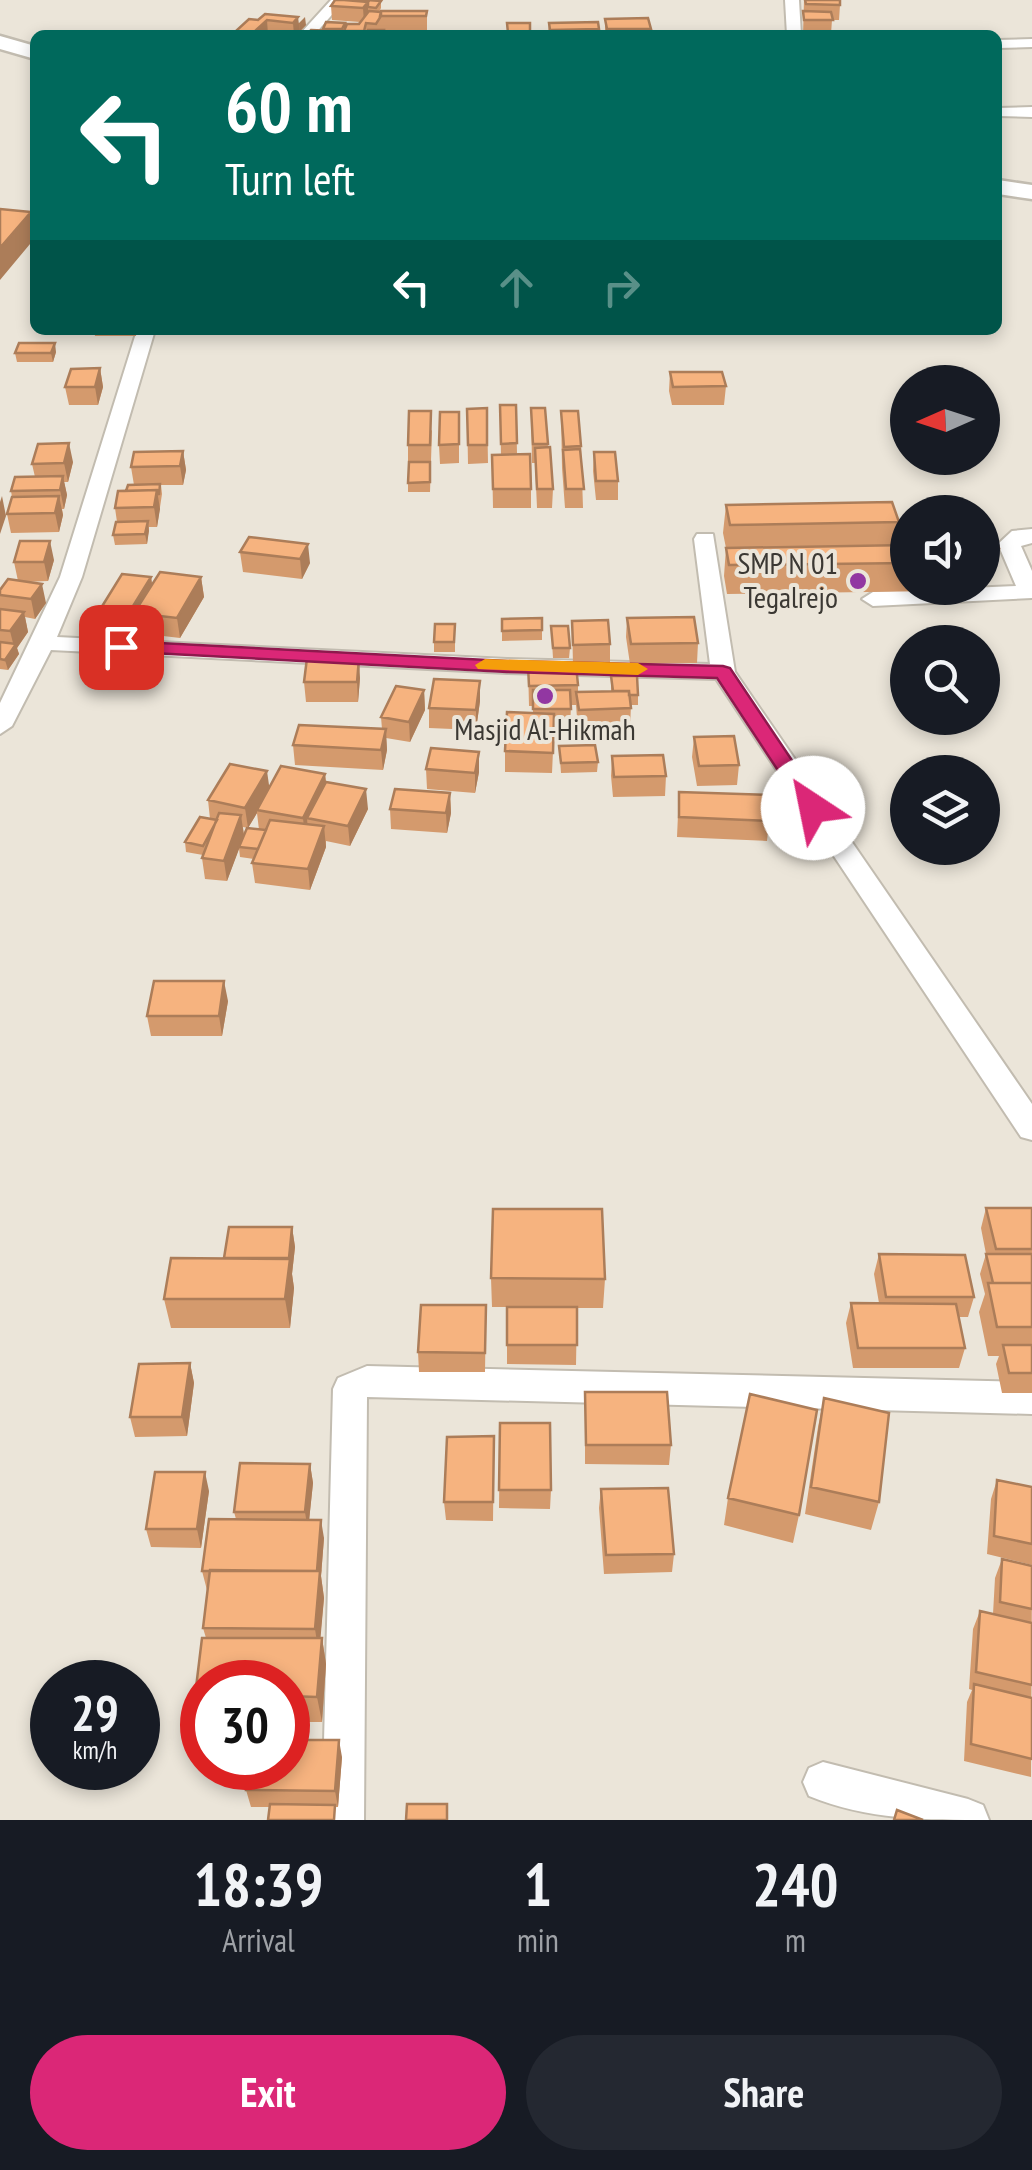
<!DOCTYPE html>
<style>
body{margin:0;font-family:"PT Sans Narrow",sans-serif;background:#242831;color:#f1f3f6;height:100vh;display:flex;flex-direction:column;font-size:38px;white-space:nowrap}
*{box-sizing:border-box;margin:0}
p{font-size:32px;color:#9ea1a6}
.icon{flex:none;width:55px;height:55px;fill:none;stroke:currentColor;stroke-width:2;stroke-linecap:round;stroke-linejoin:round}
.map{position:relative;height:1820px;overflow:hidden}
.side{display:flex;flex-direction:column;background:#171b24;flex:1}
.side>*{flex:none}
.hud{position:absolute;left:30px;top:30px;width:972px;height:305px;border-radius:15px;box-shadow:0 5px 15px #0003;background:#00695c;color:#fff;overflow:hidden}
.needle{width:65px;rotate:267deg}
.tools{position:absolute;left:890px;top:365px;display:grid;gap:20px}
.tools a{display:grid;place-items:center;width:110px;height:110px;border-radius:50%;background:#171b24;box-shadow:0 5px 15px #0003;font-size:50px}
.speed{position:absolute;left:30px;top:1660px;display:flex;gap:20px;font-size:50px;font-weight:700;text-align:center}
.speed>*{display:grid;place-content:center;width:130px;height:130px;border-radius:50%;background:#171b24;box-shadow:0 5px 15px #0003;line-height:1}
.speed small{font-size:25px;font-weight:400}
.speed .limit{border:15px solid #d22;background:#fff;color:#111}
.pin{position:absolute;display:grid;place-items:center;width:85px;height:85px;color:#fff;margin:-42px;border-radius:20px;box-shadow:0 5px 15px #0006}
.me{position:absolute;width:110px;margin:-55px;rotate:326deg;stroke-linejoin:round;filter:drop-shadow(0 0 8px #0008)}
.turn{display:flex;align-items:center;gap:35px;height:210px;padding:0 30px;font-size:45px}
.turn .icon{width:130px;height:130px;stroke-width:2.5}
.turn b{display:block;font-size:70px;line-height:85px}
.lanes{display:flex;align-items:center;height:95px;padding:0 30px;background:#0003;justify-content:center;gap:50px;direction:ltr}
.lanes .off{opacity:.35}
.eta{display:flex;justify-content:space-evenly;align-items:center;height:170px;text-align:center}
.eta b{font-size:60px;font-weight:700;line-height:70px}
.action{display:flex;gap:20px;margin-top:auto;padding:20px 30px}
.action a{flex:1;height:115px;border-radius:60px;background:#db2777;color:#fff;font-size:40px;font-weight:700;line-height:115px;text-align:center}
.action a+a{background:#242831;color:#f1f3f6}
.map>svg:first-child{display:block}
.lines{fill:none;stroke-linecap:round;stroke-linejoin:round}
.street-casing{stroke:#c2bcb0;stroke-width:4}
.secondary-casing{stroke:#c2bcb0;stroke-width:5}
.street{fill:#fff;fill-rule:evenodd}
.secondary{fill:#fff;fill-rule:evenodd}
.wall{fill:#d49a6d;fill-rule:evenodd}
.shaded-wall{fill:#ac7d59}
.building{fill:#f6b37f;stroke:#ac7d59;stroke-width:2.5}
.route{fill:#db2777;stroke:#8e194d;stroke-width:2.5}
.slow{fill:#f59e0b}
.poi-dot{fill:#9237a2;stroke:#ebe5d9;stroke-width:4}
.labels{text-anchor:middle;stroke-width:8;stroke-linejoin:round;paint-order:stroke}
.poi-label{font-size:30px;fill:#3b3833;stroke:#ebe5d9;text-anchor:end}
</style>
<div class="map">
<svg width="1032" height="1820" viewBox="0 0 1032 1820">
<rect width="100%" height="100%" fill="#ebe5d9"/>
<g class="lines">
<g class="street-casing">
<path id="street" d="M 331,0 L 345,0 L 314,35 L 299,35 Z
M 785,0 L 799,0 L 801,35 L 787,35 Z
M 1032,39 L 1032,47 L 998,48 L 998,40 Z
M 1032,107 L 1032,117 L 998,116 L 998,108 Z
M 137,330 L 155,330 L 82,577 L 57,637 L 507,659 L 710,664 L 694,539 L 697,534 L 713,534 L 735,672 L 1032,1104 L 1032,1140 L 1021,1137 L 716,679 L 507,673 L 51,650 L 12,726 L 0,734 L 0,703 L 60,577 Z
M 1032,529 L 1032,543 L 1021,546 L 1032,571 L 1032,598 L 873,606 L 862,599 L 873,592 L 1016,586 L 998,544 L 1012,531 Z
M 367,1366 L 1032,1382 L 1032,1414 L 367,1397 L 364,1820 L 322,1820 L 333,1389 L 338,1378 Z
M 823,1762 L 968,1799 L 983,1805 L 989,1820 C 926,1820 868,1820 809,1796 L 803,1782 L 809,1768 Z"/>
</g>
<g class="secondary-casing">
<path id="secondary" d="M 0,36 L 35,46 L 35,59 L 0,49 Z
M 998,180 L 1032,185 L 1032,199 L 998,194 Z"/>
</g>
<use href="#street" class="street"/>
<use href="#secondary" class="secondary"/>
</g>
<path class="wall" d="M 804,0 L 840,5 L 839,20 L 832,20 L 831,34 L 803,35 Z
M 381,1 L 381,8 L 379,12 L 427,11 L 427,31 L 384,31 L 384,35 L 366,35 L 367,31 L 365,35 L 345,35 L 345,32 L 343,35 L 306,35 L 323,31 L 323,29 L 345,29 L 360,22 L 332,20 L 331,6 Z
M 265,14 L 306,25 L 297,35 L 237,35 L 237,30 L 258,20 Z
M 605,19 L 651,29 L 650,35 L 605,35 Z
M 507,23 L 530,23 L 530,35 L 507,35 Z
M 549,23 L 599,29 L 599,35 L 548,35 Z
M 94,330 L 137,330 L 136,336 L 95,336 Z
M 56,352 L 53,362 L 17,362 L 15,353 Z
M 100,368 L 103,387 L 98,405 L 69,405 L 65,387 Z
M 670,372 L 726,386 L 724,405 L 672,405 L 669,391 Z
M 500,405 L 516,405 L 517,454 L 531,489 L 531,508 L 493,508 L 492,455 L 501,455 Z
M 487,408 L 488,463 L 468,464 L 467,409 Z
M 531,408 L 545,408 L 548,447 L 553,489 L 552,508 L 537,508 L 535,463 L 532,463 Z
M 561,411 L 581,446 L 583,508 L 565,508 L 562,468 Z
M 459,412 L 459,463 L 440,464 L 439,445 Z
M 432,430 L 430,492 L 408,492 L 408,445 Z
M 183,451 L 186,470 L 183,485 L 161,485 L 162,494 L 157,527 L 149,527 L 147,544 L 115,545 L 113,535 L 117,522 L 115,508 L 126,491 L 134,485 L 131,467 Z
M 594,452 L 618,481 L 618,500 L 596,500 L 593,471 Z
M 73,462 L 68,482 L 64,482 L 67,495 L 64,509 L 62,509 L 63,515 L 59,532 L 11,533 L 7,514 L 12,497 L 11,491 L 35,477 L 32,464 Z
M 726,505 L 899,522 L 895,546 L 908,545 L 908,588 L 937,588 L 937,591 L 727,594 L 724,576 L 726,548 L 723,533 Z
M 982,521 L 999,548 L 995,567 L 982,567 Z
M 249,537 L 310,563 L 302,579 L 243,572 L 240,552 Z
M 54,560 L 48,581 L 25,582 L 46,603 L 35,619 L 25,617 L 28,632 L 17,648 L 19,654 L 8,670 L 0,669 L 0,590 L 18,581 L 14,562 Z
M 151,577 L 152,585 L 201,577 L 204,597 L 180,638 L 138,633 L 137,626 L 134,631 L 105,628 L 101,608 Z
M 542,618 L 542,640 L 502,641 L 502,619 Z
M 627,618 L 698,643 L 697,663 L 630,664 L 626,637 Z
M 572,621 L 610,644 L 610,664 L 573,665 Z
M 455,624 L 455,652 L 434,652 L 434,642 Z
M 551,626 L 570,648 L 569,658 L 553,658 Z
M 528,666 L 578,685 L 578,692 L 611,691 L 611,676 L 638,695 L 638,705 L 631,705 L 630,728 L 578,730 L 576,705 L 571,705 L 570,729 L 554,729 L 552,773 L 505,772 L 505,751 L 533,713 L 533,706 L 529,706 Z
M 360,678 L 358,702 L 306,702 L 304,682 Z
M 480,681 L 480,701 L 476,730 L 429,728 L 429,708 Z
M 424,690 L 425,710 L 410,742 L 386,738 L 387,750 L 383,770 L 295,765 L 293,745 L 382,729 L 381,717 Z
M 694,737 L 739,765 L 737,785 L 697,786 L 692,757 Z
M 559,746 L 598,762 L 597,772 L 561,773 Z
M 479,752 L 479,772 L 475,793 L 427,789 L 426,769 Z
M 612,756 L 666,776 L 665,796 L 613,797 L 611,776 Z
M 325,774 L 326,782 L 368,809 L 350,846 L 326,841 L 326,847 L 310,890 L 255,883 L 252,863 L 254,859 L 240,857 L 239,848 L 227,881 L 205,879 L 202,858 L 203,855 L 186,852 L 185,842 L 210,819 L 208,800 ZM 257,813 L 259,830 L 244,836 L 243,827 L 248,828 Z
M 679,792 L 769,821 L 767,841 L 677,837 Z
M 450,793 L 451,813 L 447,833 L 391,829 L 390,809 Z
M 228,1001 L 222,1036 L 151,1036 L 147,1016 Z
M 986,1208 L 1032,1208 L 1032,1393 L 1002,1393 L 996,1364 L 999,1356 L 988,1356 L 979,1312 L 985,1294 L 980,1274 L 986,1254 L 981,1228 Z
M 292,1227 L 295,1247 L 292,1274 L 294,1288 L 290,1328 L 171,1328 L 164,1299 L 224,1258 Z
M 879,1254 L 974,1297 L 968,1317 L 959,1317 L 965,1348 L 959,1368 L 853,1368 L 846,1323 L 851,1303 L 879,1303 L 874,1274 Z
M 491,1278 L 605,1279 L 603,1308 L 577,1308 L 576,1365 L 507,1364 L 507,1307 L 492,1307 Z
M 486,1305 L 485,1372 L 419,1372 L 418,1352 Z
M 190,1363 L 194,1383 L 187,1436 L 135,1437 L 130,1417 Z
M 585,1392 L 671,1445 L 669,1465 L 585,1464 Z
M 824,1398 L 879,1502 L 871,1530 L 805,1514 L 818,1427 Z
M 500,1423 L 551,1490 L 550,1509 L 499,1508 Z
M 494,1436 L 493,1521 L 446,1520 L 444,1502 Z
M 310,1464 L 313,1483 L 309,1520 L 324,1538 L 321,1576 L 324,1598 L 320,1638 L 322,1638 L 326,1664 L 322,1722 L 288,1722 L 288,1682 L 202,1682 L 202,1721 L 195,1696 L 206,1638 L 203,1628 L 208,1590 L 207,1590 L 202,1571 L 236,1519 L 234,1512 Z
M 997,1480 L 1032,1487 L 1032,1565 L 987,1554 L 991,1499 Z
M 601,1489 L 674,1554 L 672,1572 L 604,1574 L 599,1508 Z
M 209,1491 L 201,1548 L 151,1547 L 146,1529 Z
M 728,1498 L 799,1515 L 793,1543 L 724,1525 Z
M 1002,1559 L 1032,1566 L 1031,1777 L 964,1761 L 967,1702 L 972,1690 L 969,1689 L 973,1629 L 980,1611 L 993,1614 L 995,1578 Z
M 342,1757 L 338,1807 L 251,1807 L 246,1790 Z"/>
<path class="shaded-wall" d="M 368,2 L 368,16 L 364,23 L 363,8 Z
M 298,17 L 300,32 L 297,35 L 294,35 L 293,23 Z
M 305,17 L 306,25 L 300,31 L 299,23 Z
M 267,20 L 268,35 L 254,35 L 254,32 Z
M 31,212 L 35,238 L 0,280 L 0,248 Z
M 55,343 L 56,352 L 53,362 L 51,353 Z
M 100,368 L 103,387 L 98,405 L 95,387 Z
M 69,443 L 73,462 L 68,482 L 64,463 Z
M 183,451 L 186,470 L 183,485 L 180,466 Z
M 63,476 L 67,495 L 64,509 L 60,490 Z
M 157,490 L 160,509 L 157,527 L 154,507 Z
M 2,496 L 6,516 L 0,534 L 0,502 Z
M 59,496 L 63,515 L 59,532 L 55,513 Z
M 148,521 L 149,531 L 147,544 L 145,534 Z
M 50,541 L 54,560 L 48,581 L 44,562 Z
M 308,544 L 310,563 L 302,579 L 300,559 Z
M 151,577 L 154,597 L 134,613 L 137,626 L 134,631 L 130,611 Z
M 201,577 L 204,597 L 180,638 L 177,618 Z
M 42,584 L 46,603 L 35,619 L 31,599 Z
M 24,612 L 28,632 L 17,648 L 19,654 L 8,670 L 5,660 L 14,647 L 10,631 Z
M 359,658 L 360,678 L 358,702 L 357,682 Z
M 480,681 L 480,701 L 476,730 L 476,710 Z
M 424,690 L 425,710 L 410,742 L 409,722 Z
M 386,729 L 387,750 L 383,770 L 381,750 Z
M 479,752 L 479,772 L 475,793 L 475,773 Z
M 267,771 L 270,792 L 257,810 L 257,813 L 248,828 L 245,808 Z
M 325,774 L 327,794 L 307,818 L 308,832 L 305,838 L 303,818 Z
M 366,789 L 368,809 L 350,846 L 348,826 Z
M 450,793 L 451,813 L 447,833 L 446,813 Z
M 241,815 L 244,836 L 227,881 L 224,861 Z
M 324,826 L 326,847 L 310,890 L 308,869 Z
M 224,981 L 228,1001 L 222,1036 L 219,1016 Z
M 292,1227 L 295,1247 L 292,1274 L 294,1288 L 290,1328 L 285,1299 Z
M 190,1363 L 194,1383 L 187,1436 L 182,1417 Z
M 310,1464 L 313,1483 L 308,1531 L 305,1512 Z
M 205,1472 L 209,1491 L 201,1548 L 197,1529 Z
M 321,1520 L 324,1538 L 321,1576 L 324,1598 L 319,1655 L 315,1629 L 316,1572 Z
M 322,1638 L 326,1664 L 322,1722 L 317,1697 Z
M 339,1740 L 342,1757 L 338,1807 L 335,1791 Z"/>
<path class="building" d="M 335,0 L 344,0 L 368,2 L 363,8 L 331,6 Z
M 356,0 L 367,0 L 381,1 L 376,8 L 368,7 L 368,2 Z
M 805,0 L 840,0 L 840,5 L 806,4 Z
M 369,11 L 381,12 L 381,16 L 376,24 L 366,23 L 364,31 L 344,31 L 347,24 L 359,24 Z
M 381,11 L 427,11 L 426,16 L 380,16 Z
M 803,11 L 831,12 L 833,20 L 804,20 Z
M 265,14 L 298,17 L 293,23 L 267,20 L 254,32 L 237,30 L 249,19 L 258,20 Z
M 648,18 L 651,29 L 607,29 L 605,19 Z
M 326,22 L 345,23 L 342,29 L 323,29 Z
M 598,22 L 599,29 L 550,30 L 549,23 Z
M 507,23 L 530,23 L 530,33 L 508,33 Z
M 311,30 L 332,31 L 329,35 L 306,35 Z
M 368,30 L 384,30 L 383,35 L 366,35 Z
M 803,33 L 834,34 L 834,35 L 803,35 Z
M 0,209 L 31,212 L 0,248 Z
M 19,343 L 55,343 L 51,353 L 15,353 Z
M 100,368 L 95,387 L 65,387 L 71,369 Z
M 670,372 L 722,372 L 726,386 L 673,387 Z
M 500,405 L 516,405 L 517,443 L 501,444 Z
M 487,408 L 487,445 L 468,445 L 467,409 Z
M 531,408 L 545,408 L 548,444 L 533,444 Z
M 409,411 L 431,411 L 430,445 L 408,445 Z
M 561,411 L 578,411 L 581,446 L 564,447 Z
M 440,412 L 459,412 L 459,444 L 439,445 Z
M 69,443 L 64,463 L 32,464 L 38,444 Z
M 550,447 L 553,489 L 537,489 L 535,448 Z
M 580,449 L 584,489 L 566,489 L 563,450 Z
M 183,451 L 180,466 L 131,467 L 134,452 Z
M 594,452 L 615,452 L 618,481 L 596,481 Z
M 530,454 L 531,489 L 493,489 L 492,455 Z
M 409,462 L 430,462 L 430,482 L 408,483 Z
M 63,476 L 60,490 L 11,491 L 15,477 Z
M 160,484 L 159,495 L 157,490 L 126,491 L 128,485 Z
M 157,490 L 154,507 L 115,508 L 118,491 Z
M 59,496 L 55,513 L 7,514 L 12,497 Z
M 892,502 L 899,522 L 730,525 L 726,505 Z
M 148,521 L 145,534 L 113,535 L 116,522 Z
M 982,521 L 989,521 L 999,548 L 982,548 Z
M 249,537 L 308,544 L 300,559 L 240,552 Z
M 20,541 L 50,541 L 44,562 L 14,562 Z
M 908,545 L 908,563 L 729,565 L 726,548 Z
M 160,572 L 201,577 L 177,618 L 134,613 Z
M 122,574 L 151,577 L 130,611 L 101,608 Z
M 8,579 L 42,584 L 31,599 L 0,595 L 0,590 Z
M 0,609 L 24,612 L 10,631 L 0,630 Z
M 694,617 L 698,643 L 631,644 L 627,618 Z
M 542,618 L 542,630 L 502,631 L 502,619 Z
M 608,620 L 610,644 L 573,645 L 572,621 Z
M 435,624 L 455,624 L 454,642 L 434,642 Z
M 551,626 L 568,626 L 570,648 L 553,648 Z
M 0,642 L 16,644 L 5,660 L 0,659 Z
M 307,658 L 359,658 L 357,682 L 304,682 Z
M 576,665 L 578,685 L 529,686 L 528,666 Z
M 611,676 L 637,676 L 638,695 L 629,695 L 629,691 L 613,691 Z
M 434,679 L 480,681 L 476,710 L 429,708 Z
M 396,686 L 424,690 L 409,722 L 381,717 Z
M 533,690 L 570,690 L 571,709 L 533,709 Z
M 629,691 L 631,708 L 579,710 L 576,692 Z
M 507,712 L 554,714 L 553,753 L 505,751 Z
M 299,725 L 386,729 L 381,750 L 293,745 Z
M 734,736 L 739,765 L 699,766 L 694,737 Z
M 595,745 L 598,762 L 561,763 L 559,746 Z
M 431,748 L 479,752 L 475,773 L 426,769 Z
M 663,755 L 666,776 L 614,777 L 612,756 Z
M 230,764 L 267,771 L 245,808 L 208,800 Z
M 281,766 L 325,774 L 303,818 L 257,810 Z
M 326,782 L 366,789 L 348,826 L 307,818 Z
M 395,789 L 450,793 L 446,813 L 390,809 Z
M 679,792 L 768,795 L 769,821 L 679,817 Z
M 219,813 L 241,815 L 224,861 L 202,858 Z
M 200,817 L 217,820 L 203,846 L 185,842 Z
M 270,820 L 324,826 L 308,869 L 252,863 Z
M 247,828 L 266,830 L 258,849 L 239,847 Z
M 154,981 L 224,981 L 219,1016 L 147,1016 Z
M 986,1208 L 1032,1208 L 1032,1249 L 996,1249 Z
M 493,1209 L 602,1209 L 605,1279 L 491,1278 Z
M 229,1227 L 292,1227 L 289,1258 L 224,1258 Z
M 879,1254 L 965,1255 L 974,1297 L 886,1297 Z
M 986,1254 L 1032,1254 L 1032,1283 L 993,1283 Z
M 171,1258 L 290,1259 L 285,1299 L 164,1299 Z
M 988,1283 L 1032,1283 L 1032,1327 L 997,1327 Z
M 851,1303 L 956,1304 L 965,1348 L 858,1348 Z
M 421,1305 L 486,1305 L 485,1353 L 418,1352 Z
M 507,1307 L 577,1307 L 577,1345 L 507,1345 Z
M 1003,1345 L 1032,1345 L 1032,1373 L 1009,1373 Z
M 190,1363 L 182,1417 L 130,1417 L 139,1364 Z
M 585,1392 L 667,1392 L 671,1445 L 586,1445 Z
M 750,1394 L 817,1410 L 799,1515 L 728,1498 Z
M 824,1398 L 889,1413 L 879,1502 L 811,1487 Z
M 500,1423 L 550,1423 L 551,1490 L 499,1490 Z
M 494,1436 L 493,1502 L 444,1502 L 447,1437 Z
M 240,1463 L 310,1464 L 305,1512 L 234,1512 Z
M 155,1472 L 205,1472 L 197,1529 L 146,1529 Z
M 997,1480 L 1032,1487 L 1032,1544 L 994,1536 Z
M 668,1488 L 674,1554 L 606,1555 L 601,1489 Z
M 209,1519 L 321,1520 L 317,1571 L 202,1571 Z
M 1002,1559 L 1032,1566 L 1032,1609 L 1000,1602 Z
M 210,1570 L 320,1571 L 315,1629 L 203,1628 Z
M 980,1611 L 1032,1623 L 1032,1685 L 976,1672 Z
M 202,1638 L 322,1638 L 317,1697 L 288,1696 L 288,1682 L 202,1682 L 202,1696 L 195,1696 Z
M 974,1684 L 1032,1698 L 1032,1759 L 971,1744 Z
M 288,1740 L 339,1740 L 335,1791 L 246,1790 L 249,1768 L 288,1768 Z
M 270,1804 L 335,1805 L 334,1820 L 268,1820 Z
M 407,1804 L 447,1804 L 447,1820 L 406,1820 Z
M 897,1810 L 923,1820 L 894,1820 Z"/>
<path class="route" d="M 121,641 L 507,661 L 723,666 L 730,668 L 824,808 L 821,813 L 806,813 L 717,678 L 507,672 L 114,651 L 111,647 Z"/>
<path class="slow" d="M 485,659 L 638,663 L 648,669 L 638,675 L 478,669 L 475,665 Z"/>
<g class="poi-dot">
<circle cx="858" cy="581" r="10"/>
<circle cx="545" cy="696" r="10"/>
</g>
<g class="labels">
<g class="poi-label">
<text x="838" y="574">SMP N 01<tspan x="838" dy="34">Tegalrejo</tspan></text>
<text x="545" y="740" text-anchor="middle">Masjid Al-Hikmah</text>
</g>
</g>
</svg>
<div class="tools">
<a><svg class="needle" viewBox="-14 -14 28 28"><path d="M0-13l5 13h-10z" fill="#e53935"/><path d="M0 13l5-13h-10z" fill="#9ea1a6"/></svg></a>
<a><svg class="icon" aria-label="sound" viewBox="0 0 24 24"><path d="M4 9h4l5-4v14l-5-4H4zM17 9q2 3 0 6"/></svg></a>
<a><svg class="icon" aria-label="search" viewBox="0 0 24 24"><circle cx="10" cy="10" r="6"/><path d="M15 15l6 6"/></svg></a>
<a><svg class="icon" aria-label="layers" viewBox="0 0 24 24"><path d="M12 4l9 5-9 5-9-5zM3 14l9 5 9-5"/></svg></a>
</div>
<div class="speed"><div>29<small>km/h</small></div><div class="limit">30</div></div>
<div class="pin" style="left:121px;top:647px;background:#d93025"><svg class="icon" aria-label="arrive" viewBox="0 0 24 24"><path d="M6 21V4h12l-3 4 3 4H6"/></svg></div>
<svg class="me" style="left:813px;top:808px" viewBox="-20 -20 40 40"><circle r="19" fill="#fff"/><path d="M0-13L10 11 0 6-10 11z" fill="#db2777"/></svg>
<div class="hud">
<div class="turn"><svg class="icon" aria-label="left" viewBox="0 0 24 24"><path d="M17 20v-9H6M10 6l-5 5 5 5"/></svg><div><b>60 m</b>Turn left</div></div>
<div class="lanes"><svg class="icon" aria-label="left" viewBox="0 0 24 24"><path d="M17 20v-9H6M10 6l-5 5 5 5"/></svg><svg class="icon off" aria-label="ahead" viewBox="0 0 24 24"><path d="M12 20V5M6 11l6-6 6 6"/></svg><svg class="icon off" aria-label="right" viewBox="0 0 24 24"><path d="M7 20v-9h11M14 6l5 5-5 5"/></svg></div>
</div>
</div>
<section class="side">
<div class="eta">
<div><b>18:39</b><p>Arrival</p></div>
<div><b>1</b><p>min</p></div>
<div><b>240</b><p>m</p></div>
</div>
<div class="action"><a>Exit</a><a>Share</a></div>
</section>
